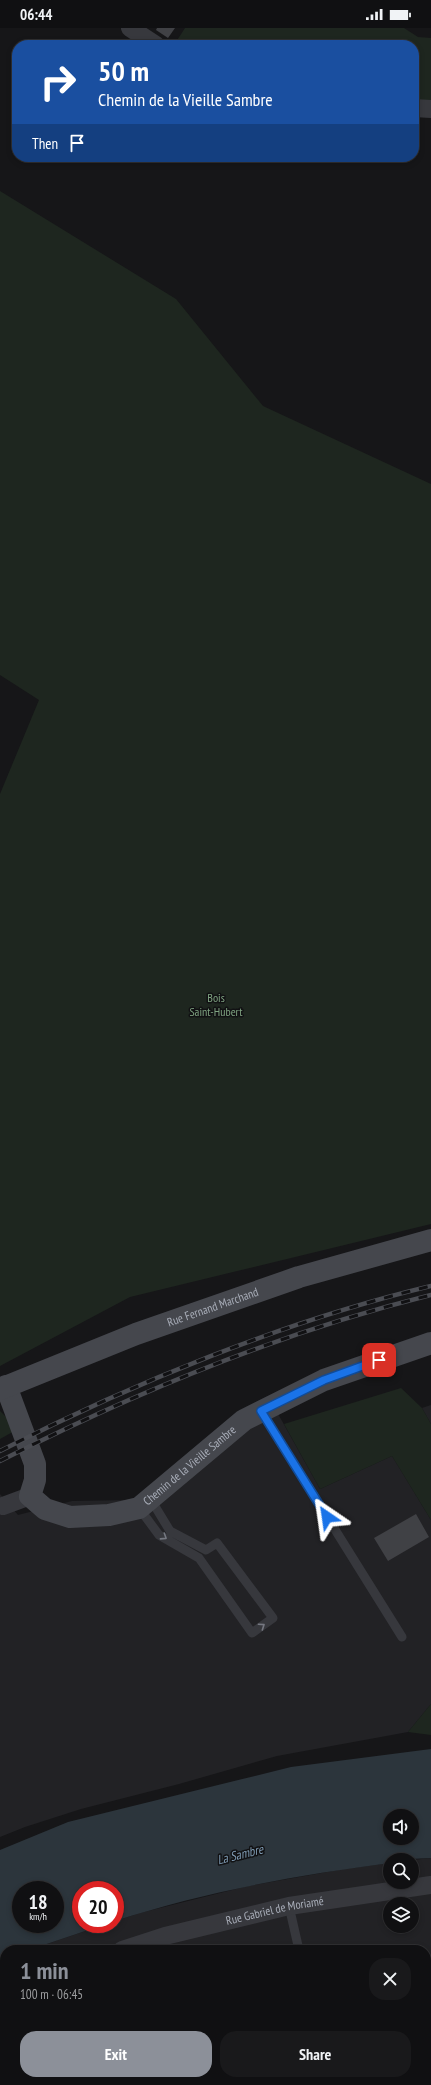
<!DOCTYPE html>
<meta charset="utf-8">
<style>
body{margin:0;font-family:"PT Sans Narrow",sans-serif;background:#19191b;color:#f1f3f6;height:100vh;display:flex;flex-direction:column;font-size:15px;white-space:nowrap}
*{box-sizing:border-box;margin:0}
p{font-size:13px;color:#9c9d9f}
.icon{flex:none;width:22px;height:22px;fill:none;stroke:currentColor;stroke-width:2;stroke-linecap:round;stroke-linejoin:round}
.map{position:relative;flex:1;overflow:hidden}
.panel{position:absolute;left:0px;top:1917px;width:431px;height:140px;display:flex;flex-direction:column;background:#101012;border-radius:16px 16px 0 0;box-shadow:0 2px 6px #0003,0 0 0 1px #303032}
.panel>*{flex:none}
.guide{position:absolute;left:12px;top:12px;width:407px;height:122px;border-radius:16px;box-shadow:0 2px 6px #0003,0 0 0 1px #303032;background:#1a4fa0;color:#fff;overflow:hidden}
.controls{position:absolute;left:383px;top:1781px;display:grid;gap:8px}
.controls a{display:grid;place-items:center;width:36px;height:36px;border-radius:50%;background:#101012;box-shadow:0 2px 6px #0003,0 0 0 1px #303032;font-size:20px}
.speed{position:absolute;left:12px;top:1853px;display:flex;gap:8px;font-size:20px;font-weight:700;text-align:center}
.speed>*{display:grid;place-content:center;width:52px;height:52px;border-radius:50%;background:#101012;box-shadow:0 2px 6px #0003,0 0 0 1px #303032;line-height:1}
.speed small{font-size:10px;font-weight:400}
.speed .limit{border:6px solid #d22;background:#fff;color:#111}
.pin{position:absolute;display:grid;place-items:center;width:34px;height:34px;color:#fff;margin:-17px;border-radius:8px;box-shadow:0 2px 6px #0006}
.me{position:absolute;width:44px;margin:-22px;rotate:328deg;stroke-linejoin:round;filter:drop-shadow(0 0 3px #0008)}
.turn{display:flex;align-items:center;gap:14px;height:84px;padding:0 20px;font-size:18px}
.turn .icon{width:52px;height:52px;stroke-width:2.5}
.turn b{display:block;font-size:28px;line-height:34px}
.then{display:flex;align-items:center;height:38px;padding:0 20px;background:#0003;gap:8px;font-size:15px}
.round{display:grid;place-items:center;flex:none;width:42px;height:42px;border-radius:16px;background:#19191b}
.head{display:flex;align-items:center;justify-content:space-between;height:68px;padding:0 20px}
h1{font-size:24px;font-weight:800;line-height:30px;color:#8c9099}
.cta{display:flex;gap:8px;margin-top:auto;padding:8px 20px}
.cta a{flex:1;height:46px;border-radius:16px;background:#8c9099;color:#fff;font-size:16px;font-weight:800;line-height:46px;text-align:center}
.cta a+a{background:#19191b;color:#f1f3f6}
.status{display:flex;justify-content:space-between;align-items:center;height:28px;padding:0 20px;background:#101012;direction:ltr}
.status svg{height:11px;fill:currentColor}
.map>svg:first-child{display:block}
.built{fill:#222225;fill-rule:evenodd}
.green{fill:#1e261f}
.water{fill:#2c353c;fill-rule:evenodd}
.building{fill:#404145}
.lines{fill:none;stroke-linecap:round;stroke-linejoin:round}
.lane{stroke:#37383d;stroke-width:9}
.street{stroke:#37383d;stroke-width:18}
.secondary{stroke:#45474d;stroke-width:22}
.rail-casing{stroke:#4a4c52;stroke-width:4.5}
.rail{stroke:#111113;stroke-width:3;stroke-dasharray:9;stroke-linecap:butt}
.oneway{stroke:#757881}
.route-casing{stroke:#114b97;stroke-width:10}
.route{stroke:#1a73e8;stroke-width:7}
.labels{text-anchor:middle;stroke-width:3;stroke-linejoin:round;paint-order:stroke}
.park-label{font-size:12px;fill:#7fa381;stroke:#111113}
.street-label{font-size:12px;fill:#a8adb8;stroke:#111113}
.water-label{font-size:13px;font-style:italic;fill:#7f9bb3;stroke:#111113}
</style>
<div class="status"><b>06:44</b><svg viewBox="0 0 49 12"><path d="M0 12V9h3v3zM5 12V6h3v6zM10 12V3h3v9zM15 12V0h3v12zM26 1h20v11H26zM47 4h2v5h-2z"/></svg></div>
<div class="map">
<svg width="431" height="2057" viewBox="0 0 431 2057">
<rect width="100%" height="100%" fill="#161618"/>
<path class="built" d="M 431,1377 L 431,1396 L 422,1380 Z
M 277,1384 L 320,1461 L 392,1428 L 431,1492 L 431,1676 L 408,1704 L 277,1728 L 179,1756 L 81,1781 L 25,1799 L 0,1809 L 0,1466 L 18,1487 L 72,1473 L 132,1472 Z
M 431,1830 L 431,2057 L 0,2057 L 0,1934 L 5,1932 L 5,2052 L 426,2052 L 426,1922 L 29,1922 L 106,1896 L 115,1896 L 115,1893 L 140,1885 L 248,1858 L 344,1841 L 390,1835 L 390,1854 L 412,1854 L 412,1832 ZM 390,1876 L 412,1876 L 412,1898 L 390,1898 Z"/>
<path class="green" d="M 185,0 L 404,0 L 418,9 L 431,10 L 431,76 L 414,77 L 414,17 L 174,17 Z
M 0,163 L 176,271 L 263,378 L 431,456 L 431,1196 L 130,1269 L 0,1338 L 0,766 L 39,672 L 0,647 Z
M 401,1360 L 422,1380 L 431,1396 L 431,1492 L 392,1428 L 320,1461 L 284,1396 Z
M 0,1383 L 18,1401 L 0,1411 Z
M 431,1676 L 431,1707 L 408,1704 Z"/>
<path class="water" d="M 431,1721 L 431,1830 L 390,1832 L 390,1835 C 298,1847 204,1864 115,1893 L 115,1862 L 81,1862 L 81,1896 L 106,1896 L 29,1922 L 5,1922 L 5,1932 L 0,1934 L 0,1822 L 68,1794 L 291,1739 ZM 390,1788 L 412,1788 L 412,1810 L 390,1810 ZM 21,1862 L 55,1862 L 55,1896 L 21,1896 Z"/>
<path class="building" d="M 157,0 L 175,0 L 168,10 L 156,2 Z
M 416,1486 L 429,1509 L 388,1533 L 374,1510 Z
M 22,2052 L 243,2052 L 244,2057 L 24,2057 Z"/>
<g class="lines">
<path class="lane" d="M 261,1383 L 402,1609
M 139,1480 L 159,1507 L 199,1530 L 252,1605 L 273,1590 L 217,1515 L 206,1522 L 170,1503 L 150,1470
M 289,1878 L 299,1922
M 0,2025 L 5,2024
M 330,2052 L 332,2057"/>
<g class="street">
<path d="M 130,0 L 156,17"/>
<path d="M 414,80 L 431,81"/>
<path d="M 3,1478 L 30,1468"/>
<path id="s1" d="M 122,1922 L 165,1908 L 289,1878 L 431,1857"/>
<path d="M 0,1964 L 5,1962"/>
</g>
<g class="secondary">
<path id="s2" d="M 6,1358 L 35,1436 L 35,1452 L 30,1468 L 45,1481 L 70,1489 L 109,1487 L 139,1480 L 244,1392 L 324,1352 L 431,1315"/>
<path id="s3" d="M 0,1361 L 136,1306 L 299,1249 L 431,1212"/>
</g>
<g class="rail-casing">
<path id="rail" d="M 0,1423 C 133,1355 285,1293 431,1258
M 0,1433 C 136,1364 282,1304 431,1267"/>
</g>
<use href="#rail" class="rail"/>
</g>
<defs><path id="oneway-chevron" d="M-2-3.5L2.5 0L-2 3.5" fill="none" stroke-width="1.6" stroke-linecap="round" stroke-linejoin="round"/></defs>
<g class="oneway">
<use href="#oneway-chevron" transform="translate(164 1509) rotate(33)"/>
<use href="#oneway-chevron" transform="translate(262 1598) rotate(-34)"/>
</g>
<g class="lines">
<g class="route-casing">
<path id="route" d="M 327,1489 L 261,1383 L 324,1352 L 379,1332"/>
</g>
<use href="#route" class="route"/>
</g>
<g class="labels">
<g class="park-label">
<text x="216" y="974">Bois<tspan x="216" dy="14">Saint-Hubert</tspan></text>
</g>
<g class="street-label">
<text dy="4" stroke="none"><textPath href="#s3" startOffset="228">Rue Fernand Marchand</textPath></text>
<text dy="4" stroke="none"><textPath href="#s2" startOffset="298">Chemin de la Vieille Sambre</textPath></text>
<text dy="4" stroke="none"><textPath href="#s1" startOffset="158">Rue Gabriel de Moriamé</textPath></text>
</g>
<g class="water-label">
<text transform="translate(240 1826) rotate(-14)" y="5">La Sambre</text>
</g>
</g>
</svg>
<div class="controls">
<a><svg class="icon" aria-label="sound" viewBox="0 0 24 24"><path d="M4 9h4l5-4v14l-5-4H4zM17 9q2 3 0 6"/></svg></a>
<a><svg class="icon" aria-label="search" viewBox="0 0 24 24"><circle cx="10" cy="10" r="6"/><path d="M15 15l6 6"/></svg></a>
<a><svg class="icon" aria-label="layers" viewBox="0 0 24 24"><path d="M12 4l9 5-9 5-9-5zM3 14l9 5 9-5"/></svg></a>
</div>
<div class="speed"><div>18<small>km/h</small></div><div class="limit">20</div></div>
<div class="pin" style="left:379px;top:1332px;background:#d93025"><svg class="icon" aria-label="arrive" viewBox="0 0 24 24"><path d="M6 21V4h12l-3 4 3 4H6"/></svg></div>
<svg class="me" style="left:327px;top:1489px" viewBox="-20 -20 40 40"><path d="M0-17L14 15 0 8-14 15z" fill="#1a73e8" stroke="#fff" stroke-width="4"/></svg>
<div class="guide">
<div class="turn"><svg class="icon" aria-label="right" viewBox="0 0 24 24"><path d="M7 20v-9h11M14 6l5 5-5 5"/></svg><div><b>50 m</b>Chemin de la Vieille Sambre</div></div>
<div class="then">Then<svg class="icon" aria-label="arrive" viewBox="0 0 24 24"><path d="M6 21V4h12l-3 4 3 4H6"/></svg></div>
</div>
<section class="panel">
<div class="head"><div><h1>1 min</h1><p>100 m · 06:45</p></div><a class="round"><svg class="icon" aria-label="close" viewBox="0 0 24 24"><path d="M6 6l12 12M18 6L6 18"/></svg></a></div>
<div class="cta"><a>Exit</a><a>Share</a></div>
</section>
</div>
